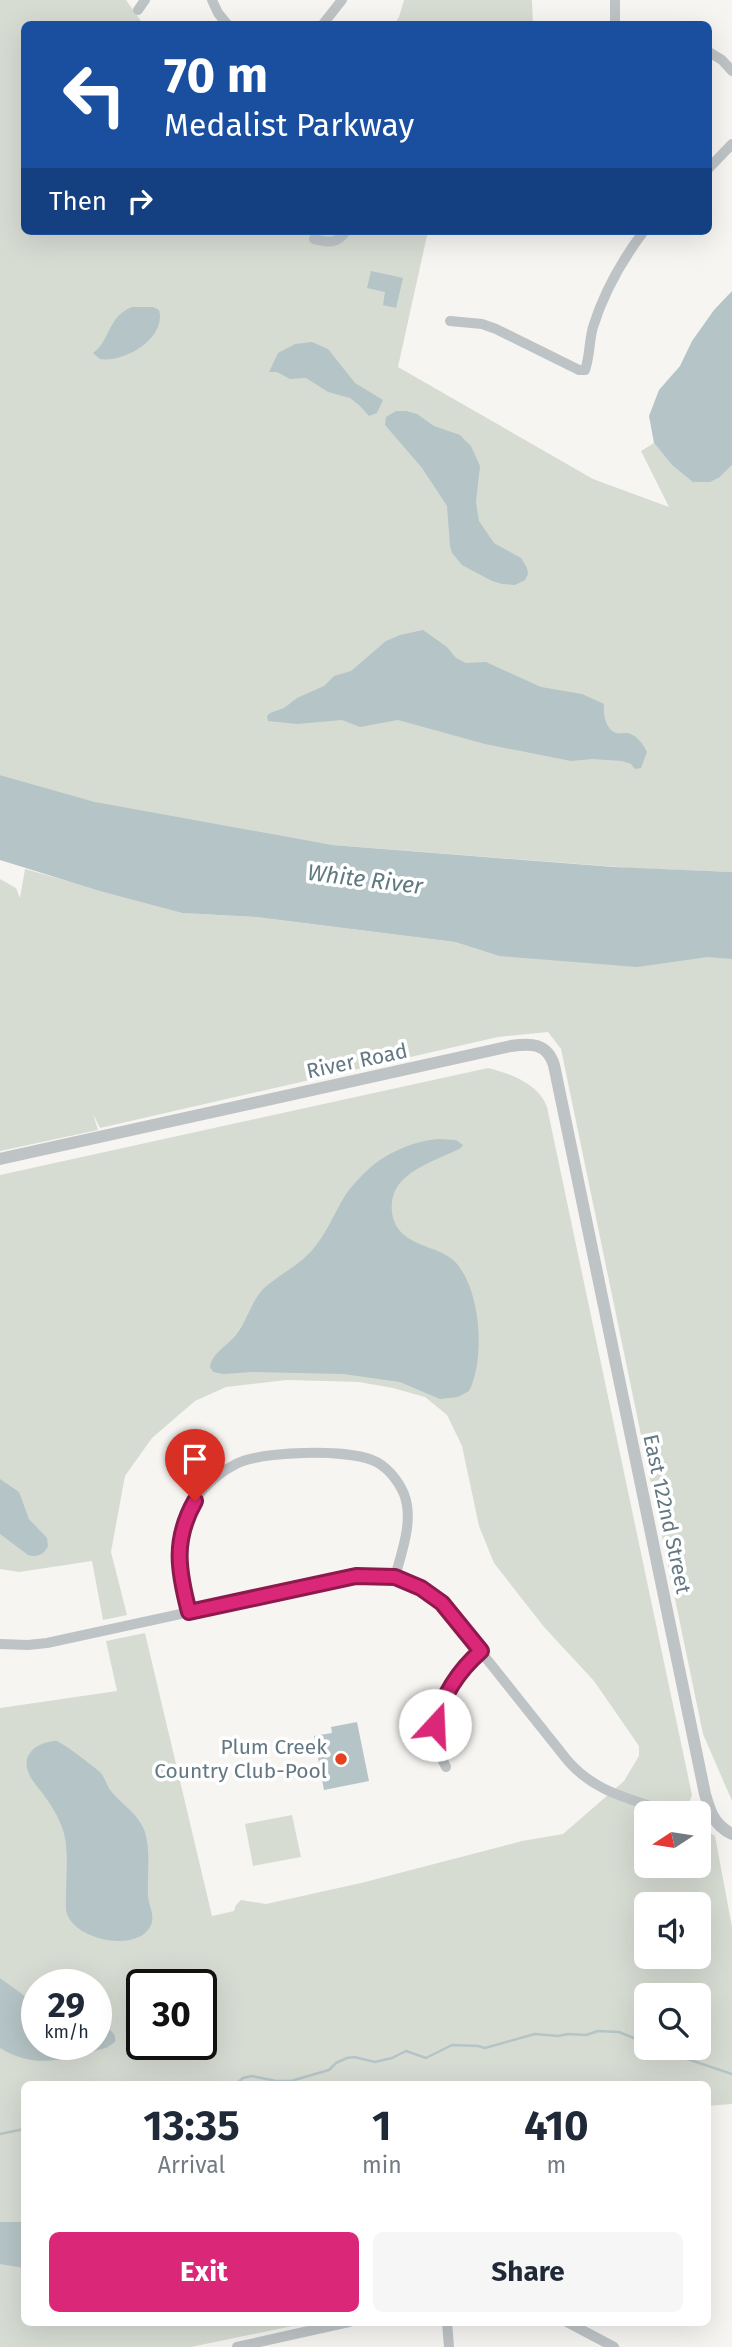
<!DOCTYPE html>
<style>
body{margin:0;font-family:"Fira Sans",sans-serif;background:#f6f6f7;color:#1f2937;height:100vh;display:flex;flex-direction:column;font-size:26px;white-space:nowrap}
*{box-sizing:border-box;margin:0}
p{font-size:23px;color:#747a83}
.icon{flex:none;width:38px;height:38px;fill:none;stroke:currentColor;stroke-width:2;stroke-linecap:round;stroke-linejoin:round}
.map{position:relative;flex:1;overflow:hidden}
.sheet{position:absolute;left:21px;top:2081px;width:690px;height:245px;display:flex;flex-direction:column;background:#fff;border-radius:10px;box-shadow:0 7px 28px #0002}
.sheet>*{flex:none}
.top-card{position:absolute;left:21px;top:21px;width:691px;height:214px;border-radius:10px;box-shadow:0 7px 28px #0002;background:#1a4fa0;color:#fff;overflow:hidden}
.needle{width:46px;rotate:258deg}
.controls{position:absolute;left:634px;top:1801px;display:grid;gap:14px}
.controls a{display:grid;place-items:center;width:77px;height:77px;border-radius:10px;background:#fff;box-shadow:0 7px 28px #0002;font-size:35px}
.speed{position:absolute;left:21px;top:1969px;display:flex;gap:14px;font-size:35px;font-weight:700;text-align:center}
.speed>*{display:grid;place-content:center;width:91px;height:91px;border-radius:50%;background:#fff;box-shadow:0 7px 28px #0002;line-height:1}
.speed small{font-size:18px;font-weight:400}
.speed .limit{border:4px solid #111;border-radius:10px;background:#fff;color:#111}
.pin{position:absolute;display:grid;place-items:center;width:60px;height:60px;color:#fff;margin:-72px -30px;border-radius:50% 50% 50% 0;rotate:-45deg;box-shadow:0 0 7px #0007}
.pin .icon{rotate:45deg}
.me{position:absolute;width:77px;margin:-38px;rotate:20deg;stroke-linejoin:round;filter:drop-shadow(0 0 5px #0008)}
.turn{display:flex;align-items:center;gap:24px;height:147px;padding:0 28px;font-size:32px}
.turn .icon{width:91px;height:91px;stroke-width:2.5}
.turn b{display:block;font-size:49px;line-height:60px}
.then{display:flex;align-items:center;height:66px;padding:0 28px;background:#0003;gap:14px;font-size:26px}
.eta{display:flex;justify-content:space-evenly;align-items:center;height:119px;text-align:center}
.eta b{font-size:42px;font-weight:700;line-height:49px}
.button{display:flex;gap:14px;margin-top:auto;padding:14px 28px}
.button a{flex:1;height:80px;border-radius:10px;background:#db2777;color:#fff;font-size:28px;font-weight:700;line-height:80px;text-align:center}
.button a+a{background:#f6f6f7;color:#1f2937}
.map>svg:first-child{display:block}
.green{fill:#d7dcd3;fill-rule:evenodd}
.water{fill:#b5c4c6}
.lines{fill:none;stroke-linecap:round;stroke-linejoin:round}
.stream{stroke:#b5c4c6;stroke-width:2.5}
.minor{stroke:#bec3c6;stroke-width:10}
.tertiary{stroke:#bec3c6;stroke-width:12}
.route-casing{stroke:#8e194d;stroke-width:18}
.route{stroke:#db2777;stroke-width:12}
.poi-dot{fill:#e63f21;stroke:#fff;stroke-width:2.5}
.labels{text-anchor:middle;stroke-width:7;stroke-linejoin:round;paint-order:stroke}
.street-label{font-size:21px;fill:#647883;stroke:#fff}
.poi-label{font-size:21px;fill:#647883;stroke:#fff;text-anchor:end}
.water-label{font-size:23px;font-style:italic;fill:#5f7a80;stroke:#fff}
</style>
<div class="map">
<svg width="732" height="2347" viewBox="0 0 732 2347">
<rect width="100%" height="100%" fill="#f6f5f2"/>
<path class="green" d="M 0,0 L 126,0 L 143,24 L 24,24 L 24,231 L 428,231 L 398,367 L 593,479 L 669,507 L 641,451 L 654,443 L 672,465 L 720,477 L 732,465 L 732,872 L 631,868 L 318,844 L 129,812 L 0,775 Z
M 404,0 L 532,0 L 533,24 L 394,24 L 399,17 Z
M 25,869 L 182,913 L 256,917 L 455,942 L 499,956 L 732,954 L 732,1801 L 703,1734 L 561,1049 L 548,1032 L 498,1037 L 100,1128 L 93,1114 L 98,1130 L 0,1151 L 0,879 L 16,888 L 20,898 Z
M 488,1068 C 509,1073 539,1084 547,1107 L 692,1795 L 689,1803 L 695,1813 L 646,1813 L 646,1866 L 698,1866 L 698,1820 L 702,1827 L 715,1836 L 732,1927 L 732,2104 L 707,2106 L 707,2084 L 24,2084 L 24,2322 L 312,2322 L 191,2347 L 0,2347 L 0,1708 L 117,1691 L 106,1641 L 145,1633 L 212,1916 L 234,1911 L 236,1905 L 241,1900 L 266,1904 L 361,1883 L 522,1841 L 563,1834 L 624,1781 L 639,1756 L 639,1746 L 594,1681 L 544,1627 L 494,1563 L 479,1526 L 462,1446 L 447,1415 L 425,1397 L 393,1388 L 359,1382 L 287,1380 L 226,1387 L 195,1401 L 152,1438 L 125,1476 L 111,1552 L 127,1615 L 103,1620 L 92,1561 L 19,1572 L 0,1569 L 0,1175 ZM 646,1904 L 698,1904 L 698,1956 L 646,1956 ZM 37,1984 L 96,1984 L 96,2044 L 37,2044 ZM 142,1984 L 201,1984 L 201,2044 L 142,2044 ZM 646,1995 L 698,1995 L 698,2048 L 646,2048 Z
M 292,1815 L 301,1857 L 253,1866 L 245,1824 Z"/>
<path class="water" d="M 371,271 L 403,278 L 396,308 L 383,305 L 385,292 L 367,288 Z
M 732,291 L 732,465 L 720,477 L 710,482 L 693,482 L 672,465 L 654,443 L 649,416 L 659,390 L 680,366 L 692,341 L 714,310 Z
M 132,307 L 153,307 L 159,310 C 167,338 124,363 100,359 L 93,353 C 111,340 107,317 132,307 Z
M 312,342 L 328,349 L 355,383 L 383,400 L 377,413 L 369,416 L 360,406 L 350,398 L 328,392 L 306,378 L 290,379 L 277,372 L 269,372 L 278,353 L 295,344 Z
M 396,411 L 406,411 L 417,414 L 434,426 L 460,435 L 471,446 L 480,466 L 476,502 L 479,521 L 494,543 L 521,558 L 527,568 L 528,574 L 525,580 L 515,585 L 502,584 L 492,581 L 462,565 L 452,553 L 450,546 L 447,506 L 422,468 L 385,425 L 386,417 Z
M 423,630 L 447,647 L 456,658 L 466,663 L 486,662 L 541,687 L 582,694 L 604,704 C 603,713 605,729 616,733 C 620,734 624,733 627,733 C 636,734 644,745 647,752 L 641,768 L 635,769 L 631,764 L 622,761 L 592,759 L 571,761 L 485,744 L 398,720 L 360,727 L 342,720 L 297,724 L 268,721 L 267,716 L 270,713 L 284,708 L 297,698 L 324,686 L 334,676 L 351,671 L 386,641 L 400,635 Z
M 0,775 L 95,802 L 332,845 L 614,867 L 732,872 L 732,959 L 708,957 L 637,967 L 499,956 L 455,942 L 256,917 L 182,913 L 100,891 L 0,860 Z
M 439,1139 L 456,1140 L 463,1145 L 461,1148 C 434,1162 387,1173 392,1212 C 393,1223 399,1232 408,1238 C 422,1247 439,1249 452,1259 C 481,1284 486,1359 469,1391 L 458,1397 L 440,1399 L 400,1382 L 343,1374 L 252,1372 L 223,1374 L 213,1372 L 210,1367 C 212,1353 227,1346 236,1335 C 247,1321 251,1302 263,1289 C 278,1275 299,1266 313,1249 C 326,1234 333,1216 343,1199 C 350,1187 361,1176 371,1167 C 388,1152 417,1140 439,1139 Z
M 0,1479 L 19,1492 L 29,1519 L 47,1538 L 48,1546 C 44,1554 38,1558 28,1555 L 0,1534 Z
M 357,1722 L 369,1781 L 324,1790 L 314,1736 L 332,1733 L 331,1727 Z
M 57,1741 C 72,1749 86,1761 100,1772 C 105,1777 106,1785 111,1791 C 122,1805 139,1814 145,1832 C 151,1853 147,1875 148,1896 C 149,1907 156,1916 150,1927 C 136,1953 71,1940 66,1910 C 65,1886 69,1860 65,1838 C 62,1822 52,1806 43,1794 C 38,1787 30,1779 28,1771 C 21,1752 41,1741 57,1741 Z
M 0,1978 L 37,2005 L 37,2044 L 96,2044 L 96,2025 C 106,2028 117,2030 115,2042 L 106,2048 C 66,2058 38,2071 0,2048 Z
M 0,2222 L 24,2222 L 24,2268 L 0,2264 Z"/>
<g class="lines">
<path class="stream" d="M 655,2048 L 732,2074
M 236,2084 L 243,2078 L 252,2076 L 276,2081 L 291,2081 L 329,2070 L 336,2063 L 347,2058 L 354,2057 L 375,2062 L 392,2058 L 406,2051 L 426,2058 L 452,2045 L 478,2046 L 485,2048 L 535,2034 L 558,2036 L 568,2034 L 586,2035 L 598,2031 L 619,2032 L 646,2043
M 0,2134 L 24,2129"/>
<path class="minor" d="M 212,0 L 218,13 L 227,24
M 138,10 L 145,0
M 323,24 L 342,0
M 615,24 L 615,0
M 709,52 L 722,60 L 732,71
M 709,168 L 732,144
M 314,239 C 328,243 338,244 346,231
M 450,321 L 482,324 L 496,329 L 579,370 L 585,370 C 590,356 589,341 593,327 C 604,292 622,260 644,231
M 189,1612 C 182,1584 175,1556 183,1528 C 190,1500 210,1477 236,1464 C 262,1451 345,1449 372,1460 C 386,1465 398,1480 404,1494 C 414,1520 402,1551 395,1577
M 0,1644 L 28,1645 L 47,1643 L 356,1576 C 390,1573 416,1581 442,1603 L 568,1761 C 597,1794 631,1798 670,1813
M 446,1767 C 442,1759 437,1751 435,1742 C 429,1707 457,1672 481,1651
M 698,1816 L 710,1812
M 447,2322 L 449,2347
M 567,2322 L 614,2347
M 237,2347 L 349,2322"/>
<path class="tertiary" d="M 0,1159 L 511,1046 C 531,1043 547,1043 554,1065 L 705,1794 C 710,1812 714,1825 732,1834"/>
</g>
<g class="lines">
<g class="route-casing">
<path id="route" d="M 195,1501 C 173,1540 178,1570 189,1612 L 356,1576 L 395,1577 L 421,1588 L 442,1603 L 481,1651 C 457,1672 443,1695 435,1725"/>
</g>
<use href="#route" class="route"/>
</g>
<circle class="poi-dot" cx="341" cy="1759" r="7"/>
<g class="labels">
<g class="street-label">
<text transform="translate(357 1061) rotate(-12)" y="7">River Road</text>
<text transform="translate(667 1514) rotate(78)" y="7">East 122nd Street</text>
</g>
<g class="poi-label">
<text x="327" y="1754">Plum Creek<tspan x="327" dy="24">Country Club-Pool</tspan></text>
</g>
<g class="water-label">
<text transform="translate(365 879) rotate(7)" y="8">White River</text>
</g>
</g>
</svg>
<div class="controls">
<a><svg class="needle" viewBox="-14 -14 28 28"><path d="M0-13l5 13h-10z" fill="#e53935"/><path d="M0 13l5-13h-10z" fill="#747a83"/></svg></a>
<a><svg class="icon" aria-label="sound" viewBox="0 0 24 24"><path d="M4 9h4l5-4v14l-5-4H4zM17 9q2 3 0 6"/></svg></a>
<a><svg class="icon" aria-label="search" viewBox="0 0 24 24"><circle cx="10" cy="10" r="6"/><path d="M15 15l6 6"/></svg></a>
</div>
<div class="speed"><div>29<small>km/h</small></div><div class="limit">30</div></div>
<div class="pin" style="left:195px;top:1501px;background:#d93025"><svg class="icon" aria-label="arrive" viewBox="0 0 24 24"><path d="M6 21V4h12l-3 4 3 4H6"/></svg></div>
<svg class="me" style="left:435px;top:1725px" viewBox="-20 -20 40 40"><circle r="19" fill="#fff"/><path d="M0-13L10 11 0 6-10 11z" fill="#db2777"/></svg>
<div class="top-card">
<div class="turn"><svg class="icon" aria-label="left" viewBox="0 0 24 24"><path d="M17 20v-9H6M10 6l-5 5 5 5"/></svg><div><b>70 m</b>Medalist Parkway</div></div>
<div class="then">Then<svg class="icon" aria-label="right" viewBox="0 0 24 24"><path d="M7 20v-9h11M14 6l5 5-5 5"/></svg></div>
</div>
<section class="sheet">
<div class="eta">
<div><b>13:35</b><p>Arrival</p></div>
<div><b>1</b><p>min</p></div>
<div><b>410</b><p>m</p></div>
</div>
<div class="button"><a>Exit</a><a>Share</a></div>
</section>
</div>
